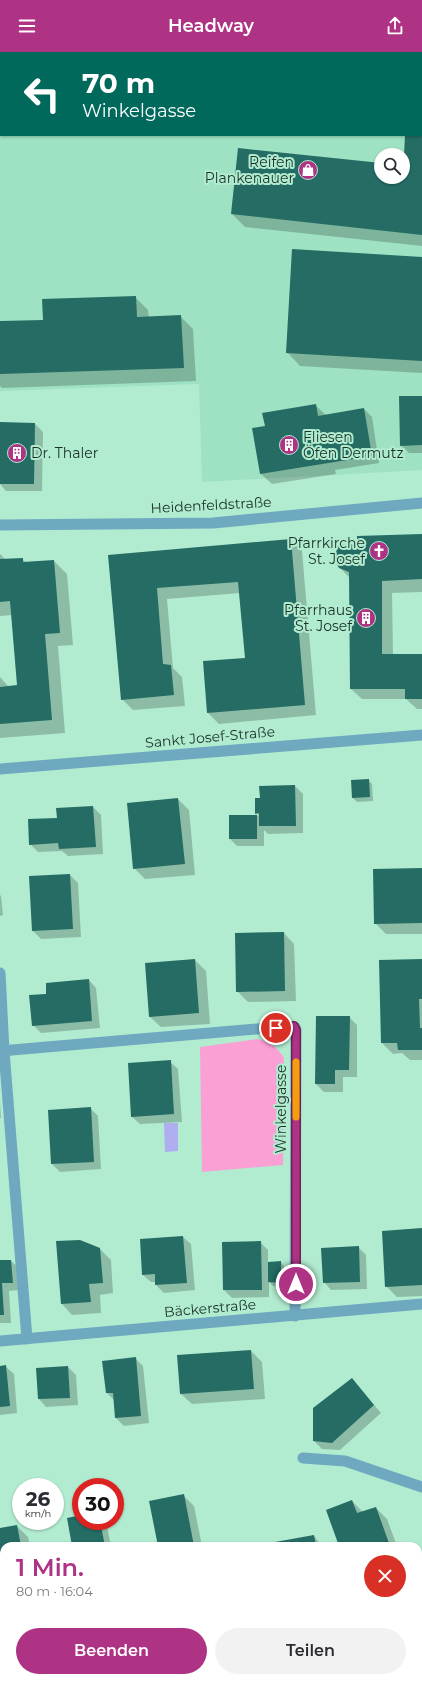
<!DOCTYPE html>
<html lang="de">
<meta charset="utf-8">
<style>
body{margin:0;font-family:Montserrat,sans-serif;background:#f2f2f3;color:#2b2b33;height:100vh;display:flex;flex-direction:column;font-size:15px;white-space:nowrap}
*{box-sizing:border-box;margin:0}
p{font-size:13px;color:#7c7c81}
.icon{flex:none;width:22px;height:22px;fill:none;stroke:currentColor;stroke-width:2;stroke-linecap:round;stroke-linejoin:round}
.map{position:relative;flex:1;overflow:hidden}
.panel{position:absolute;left:0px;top:1490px;width:422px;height:140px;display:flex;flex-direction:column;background:#fff;border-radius:12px 12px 0 0;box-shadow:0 1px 3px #0004}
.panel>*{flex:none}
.top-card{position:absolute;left:0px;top:0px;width:422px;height:84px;box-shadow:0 1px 3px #0004;background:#00695c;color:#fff;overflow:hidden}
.buttons{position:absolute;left:374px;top:96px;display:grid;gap:8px}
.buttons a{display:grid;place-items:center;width:36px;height:36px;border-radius:50%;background:#fff;box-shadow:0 1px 3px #0004;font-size:20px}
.speed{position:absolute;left:12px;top:1426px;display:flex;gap:8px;font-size:20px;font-weight:700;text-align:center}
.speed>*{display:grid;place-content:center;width:52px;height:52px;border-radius:50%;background:#fff;box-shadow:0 1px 3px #0004;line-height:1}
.speed small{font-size:10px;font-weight:400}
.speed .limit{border:6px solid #d22;background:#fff;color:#111}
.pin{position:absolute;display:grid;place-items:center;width:34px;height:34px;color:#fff;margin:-17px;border:2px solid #fff;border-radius:50%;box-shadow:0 1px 4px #0007}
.me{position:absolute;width:44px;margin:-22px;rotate:0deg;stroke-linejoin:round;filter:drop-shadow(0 0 3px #0008)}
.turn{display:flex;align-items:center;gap:14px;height:84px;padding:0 16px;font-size:18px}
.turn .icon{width:52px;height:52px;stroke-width:2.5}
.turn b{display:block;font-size:28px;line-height:34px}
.round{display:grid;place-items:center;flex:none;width:42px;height:42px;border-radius:21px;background:#f2f2f3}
.overview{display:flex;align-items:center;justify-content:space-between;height:68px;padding:0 16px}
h1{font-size:24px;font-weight:600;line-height:30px;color:#ae3385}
.action{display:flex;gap:8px;margin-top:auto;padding:8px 16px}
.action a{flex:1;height:46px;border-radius:24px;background:#ae3385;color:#fff;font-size:16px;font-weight:600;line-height:46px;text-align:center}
.action a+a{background:#f2f2f3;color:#2b2b33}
header{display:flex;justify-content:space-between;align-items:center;height:52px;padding:0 16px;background:#ae3385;color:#fff;font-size:18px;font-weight:600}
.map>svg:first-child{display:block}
.built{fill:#9ee2c3;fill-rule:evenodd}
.green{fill:#fba0d5}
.water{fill:#afaef0}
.shadow{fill:#0003}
.building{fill:#246c64}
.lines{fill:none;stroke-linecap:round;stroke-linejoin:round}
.service{stroke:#6ea9c0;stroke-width:11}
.minor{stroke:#6ea9c0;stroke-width:11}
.route-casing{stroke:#712156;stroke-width:10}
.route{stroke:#ae3385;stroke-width:7}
.slow{stroke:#f59e0b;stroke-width:7}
.labels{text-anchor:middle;stroke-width:4;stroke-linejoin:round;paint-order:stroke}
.poi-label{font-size:14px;fill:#1a3228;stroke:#b1ecd0;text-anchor:end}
.street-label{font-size:14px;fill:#1a3228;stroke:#b1ecd0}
</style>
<header><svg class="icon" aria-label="menu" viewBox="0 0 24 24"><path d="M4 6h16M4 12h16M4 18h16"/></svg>Headway<svg class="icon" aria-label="share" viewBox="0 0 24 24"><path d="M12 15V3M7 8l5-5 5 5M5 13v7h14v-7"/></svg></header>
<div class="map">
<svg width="422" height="1630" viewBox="0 0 422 1630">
<rect width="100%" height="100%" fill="#b1ecd0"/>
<path class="built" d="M 0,0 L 422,0 L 422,418 L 202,430 L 199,332 L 0,339 ZM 1,1 L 421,1 L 421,83 L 1,83 ZM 381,103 L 403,103 L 403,125 L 381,125 Z
M 317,1626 L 390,1626 L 393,1630 L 299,1630 Z"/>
<path class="green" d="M 257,987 C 270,989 277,995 284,1006 L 283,1113 L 202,1120 L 200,995 Z"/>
<path class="water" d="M 164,1071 L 178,1071 L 178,1099 L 165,1100 Z"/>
<path class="shadow" d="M 290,0 L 315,0 L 315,1 Z
M 325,0 L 422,0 L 422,17 L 421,1 Z
M 421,50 L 422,194 L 245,175 L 232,162 L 381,112 L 381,125 L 403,125 L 406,83 L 421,83 Z
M 422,206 L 422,321 L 300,314 L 287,300 Z
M 135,245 L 148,258 L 149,266 L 180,264 L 193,277 L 196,329 L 2,336 L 0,334 L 0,270 L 44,269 Z
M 422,345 L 422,401 L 409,401 L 401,393 Z
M 315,353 L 326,363 L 364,357 L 372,365 L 379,411 L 335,418 L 336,422 L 272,432 L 261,422 L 266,374 Z
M 0,372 L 35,372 L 43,380 L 42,439 L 6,439 L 0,432 Z
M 422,483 L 422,540 L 392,541 L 393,603 L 422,603 L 422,657 L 417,657 L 406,647 L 362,647 L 351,637 L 351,527 L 340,516 L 358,493 Z
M 291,488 L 302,499 L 316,663 L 219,672 L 208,661 L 246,606 L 240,541 L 167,547 L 173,616 L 182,625 L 185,654 L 133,658 L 122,647 L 109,504 Z
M 0,502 L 6,508 L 22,507 L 27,511 L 54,509 L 67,522 L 73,593 L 58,594 L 65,681 L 0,686 L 0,625 L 9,635 L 18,634 L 12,563 L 0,564 Z
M 368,728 L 372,732 L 373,749 L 357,750 L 353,746 L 352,729 Z
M 295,734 L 303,742 L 303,781 L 268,782 L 264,778 L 264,794 L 237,794 L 230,787 L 230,764 L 259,764 L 256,761 L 261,747 Z
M 178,747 L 189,758 L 195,823 L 145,827 L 134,816 Z
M 93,755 L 101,763 L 103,802 L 68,804 L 62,799 L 38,800 L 30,792 L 58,767 Z
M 422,817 L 422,882 L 386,882 L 375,871 Z
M 70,823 L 78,831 L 81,885 L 41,887 L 33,879 L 30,825 Z
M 0,843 L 1,844 L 3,863 L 0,864 Z
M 284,881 L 294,892 L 296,949 L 248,950 L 237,939 Z
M 195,908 L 206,919 L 210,972 L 161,975 L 150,965 Z
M 422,908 L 422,1008 L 410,1008 L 402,1001 L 393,1002 L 382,991 Z
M 89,928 L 96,936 L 100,976 L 41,981 L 33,973 L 47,943 Z
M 349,965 L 357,973 L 357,1025 L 343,1025 L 343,1040 L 324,1040 L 316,1032 Z
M 170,1010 L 178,1017 L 182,1070 L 140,1072 L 132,1065 Z
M 0,1050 L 1,1066 L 0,1066 Z
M 90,1056 L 98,1064 L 101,1117 L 60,1120 L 52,1112 Z
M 422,1177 L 422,1244 L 397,1245 L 386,1234 Z
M 183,1185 L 191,1192 L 195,1238 L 164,1241 L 156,1233 L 156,1230 L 151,1230 L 143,1223 L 141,1188 Z
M 260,1190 L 268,1198 L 268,1211 L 281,1210 L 284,1214 L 284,1234 L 273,1234 L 269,1230 L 269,1245 L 232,1246 L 224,1238 Z
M 358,1195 L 366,1203 L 367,1237 L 331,1238 L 324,1230 Z
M 100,1197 L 111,1208 L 113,1241 L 100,1243 L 101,1261 L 72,1263 L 62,1252 Z
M 0,1209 L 11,1209 L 19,1216 L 20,1238 L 9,1239 L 11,1271 L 0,1271 Z
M 251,1299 L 262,1310 L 265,1347 L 192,1352 L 181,1342 Z
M 135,1306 L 143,1314 L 149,1371 L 124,1374 L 116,1366 L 115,1349 L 107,1341 Z
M 0,1315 L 6,1315 L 14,1322 L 17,1361 L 0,1363 Z
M 68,1315 L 76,1323 L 78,1353 L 46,1355 L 39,1347 Z
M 352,1327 L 381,1361 L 340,1398 L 322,1397 L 314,1389 Z
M 183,1443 L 194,1454 L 202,1494 L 159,1494 Z
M 352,1449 L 363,1460 L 376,1456 L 387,1467 L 397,1494 L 340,1494 Z
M 81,1464 L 81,1469 L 106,1469 L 111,1494 L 73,1494 Z
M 17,1474 L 28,1485 L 30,1494 L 4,1494 L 4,1560 L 0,1556 L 0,1477 Z
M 314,1484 L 322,1494 L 277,1494 Z
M 422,1558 L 422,1616 L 418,1617 L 418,1559 Z
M 46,1626 L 96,1626 L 97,1630 L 47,1630 Z
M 144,1626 L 197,1626 L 198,1630 L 145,1630 Z
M 226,1626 L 277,1626 L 257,1630 L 230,1630 Z"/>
<path class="building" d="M 405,83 L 422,83 L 422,183 L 231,162 L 238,96 L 381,111 L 381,125 L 403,125 Z
M 292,197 L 422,205 L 422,309 L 286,301 Z
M 136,244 L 137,265 L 181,263 L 184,316 L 0,322 L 0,269 L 43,268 L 42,247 Z
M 399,344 L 422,344 L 422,393 L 400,394 Z
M 316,352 L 318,364 L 364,356 L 372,404 L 260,422 L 252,376 L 265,374 L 262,361 Z
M 0,370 L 35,371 L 34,432 L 0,432 Z
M 422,482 L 422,527 L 382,529 L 382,602 L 422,602 L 422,647 L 405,647 L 405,637 L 350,637 L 349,520 L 339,516 L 333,506 L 339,493 L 357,492 L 357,484 Z
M 291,487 L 305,653 L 207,661 L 203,609 L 245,606 L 238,530 L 157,536 L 163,612 L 171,613 L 174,643 L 121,648 L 108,503 Z
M 23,506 L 23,510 L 54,508 L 60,581 L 45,582 L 52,668 L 0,672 L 0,635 L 17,633 L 10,549 L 0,550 L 0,507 Z
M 369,727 L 370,745 L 352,746 L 351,728 Z
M 295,733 L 296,774 L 259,774 L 259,761 L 255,762 L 255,746 L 260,746 L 259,734 Z
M 178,746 L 185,812 L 133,817 L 127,751 Z
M 93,754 L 96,795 L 59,797 L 58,791 L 29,793 L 28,767 L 57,766 L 56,756 Z
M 229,763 L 257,763 L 257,787 L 229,787 Z
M 422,816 L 422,871 L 374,872 L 373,817 Z
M 70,822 L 73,877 L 32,879 L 29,824 Z
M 284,880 L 285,939 L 236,940 L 235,881 Z
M 195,907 L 199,961 L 149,965 L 145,911 Z
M 422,907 L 422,947 L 419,947 L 420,976 L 422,976 L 422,998 L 398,998 L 397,991 L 381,991 L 379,908 Z
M 89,927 L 92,969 L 32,974 L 29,943 L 46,942 L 46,931 Z
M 316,964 L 350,964 L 349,1018 L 335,1018 L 335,1032 L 315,1032 Z
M 171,1008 L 174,1062 L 131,1065 L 128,1011 Z
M 91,1055 L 94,1110 L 51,1112 L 48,1058 Z
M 422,1176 L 422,1233 L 385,1235 L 382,1179 Z
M 183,1184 L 187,1231 L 155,1233 L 155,1222 L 142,1223 L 140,1187 Z
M 80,1188 L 100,1196 L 103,1231 L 89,1232 L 91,1250 L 61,1252 L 56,1189 Z
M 261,1189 L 262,1238 L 223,1238 L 222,1190 Z
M 359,1194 L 360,1230 L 323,1231 L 321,1196 Z
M 0,1208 L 11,1208 L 13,1231 L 2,1231 L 4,1263 L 0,1263 Z
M 281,1209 L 281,1231 L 268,1230 L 268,1210 Z
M 251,1298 L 254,1337 L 180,1342 L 177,1303 Z
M 136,1305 L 141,1364 L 115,1366 L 113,1341 L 106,1341 L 102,1309 Z
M 6,1313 L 10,1354 L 0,1355 L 0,1314 Z
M 68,1314 L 70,1346 L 38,1347 L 36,1316 Z
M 352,1326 L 374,1353 L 332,1391 L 313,1389 L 313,1356 Z
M 184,1442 L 194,1494 L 158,1494 L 149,1449 Z
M 352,1448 L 357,1461 L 376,1455 L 390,1494 L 339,1494 L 326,1458 Z
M 81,1463 L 81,1469 L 100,1469 L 105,1494 L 72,1494 L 67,1466 Z
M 17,1473 L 21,1494 L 4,1494 L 4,1552 L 0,1552 L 0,1476 Z
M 314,1483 L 316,1494 L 276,1494 L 275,1490 Z
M 422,1557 L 422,1603 L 418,1604 L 418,1558 Z
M 45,1626 L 88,1626 L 88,1630 L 46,1630 Z
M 143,1626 L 189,1626 L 190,1630 L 144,1630 Z"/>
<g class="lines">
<path class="service" d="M 303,1406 L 345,1409 L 422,1435"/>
<path class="minor" d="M 0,473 L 213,471 L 422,451
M 0,717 L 422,683
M 0,921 L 4,999 L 27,1287
M 0,999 L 291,974 L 295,975 L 296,978 L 295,1264
M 0,1289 L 422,1252"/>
</g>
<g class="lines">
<g class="route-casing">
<path id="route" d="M 276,976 L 294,974 L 296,978 L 296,1232"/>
</g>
<use href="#route" class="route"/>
<path class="slow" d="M 296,1065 L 296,1010"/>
</g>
<defs>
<g id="shop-disc" transform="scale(1)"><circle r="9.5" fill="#ae3385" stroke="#b1ecd0"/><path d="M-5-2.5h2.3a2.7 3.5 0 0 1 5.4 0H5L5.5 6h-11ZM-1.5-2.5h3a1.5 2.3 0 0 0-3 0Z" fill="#fff"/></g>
<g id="building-disc" transform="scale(1)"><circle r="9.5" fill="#ae3385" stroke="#b1ecd0"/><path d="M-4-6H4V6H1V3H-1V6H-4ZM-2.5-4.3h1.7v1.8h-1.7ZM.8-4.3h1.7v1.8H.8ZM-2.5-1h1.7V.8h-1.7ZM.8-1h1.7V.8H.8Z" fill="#fff"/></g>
<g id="church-disc" transform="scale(1)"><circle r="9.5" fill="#ae3385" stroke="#b1ecd0"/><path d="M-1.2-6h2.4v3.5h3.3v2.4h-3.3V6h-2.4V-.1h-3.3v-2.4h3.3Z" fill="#fff"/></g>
</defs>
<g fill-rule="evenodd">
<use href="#shop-disc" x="308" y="118"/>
<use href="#building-disc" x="289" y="393"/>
<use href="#building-disc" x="17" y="401"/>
<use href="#church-disc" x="379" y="499"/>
<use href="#building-disc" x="366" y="566"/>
</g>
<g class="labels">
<g class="poi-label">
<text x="294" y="115">Reifen<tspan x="294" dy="16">Plankenauer</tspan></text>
<text x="303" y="390" text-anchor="start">Fliesen<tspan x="303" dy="16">Öfen Dermutz</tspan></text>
<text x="31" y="406" text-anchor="start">Dr. Thaler</text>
<text x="365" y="496">Pfarrkirche<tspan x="365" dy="16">St. Josef</tspan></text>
<text x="352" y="563">Pfarrhaus<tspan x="352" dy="16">St. Josef</tspan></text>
</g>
<g class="street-label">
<text transform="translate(211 453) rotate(-3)" y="5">Heidenfeldstraße</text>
<text transform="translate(210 685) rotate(-5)" y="5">Sankt Josef-Straße</text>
<text transform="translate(281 1057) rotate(-90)" y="5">Winkelgasse</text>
<text transform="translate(210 1256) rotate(-5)" y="5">Bäckerstraße</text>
</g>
</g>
</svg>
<div class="buttons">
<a><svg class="icon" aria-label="search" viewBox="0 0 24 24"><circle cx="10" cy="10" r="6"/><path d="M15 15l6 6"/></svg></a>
</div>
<div class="speed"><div>26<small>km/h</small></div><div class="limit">30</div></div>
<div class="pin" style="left:276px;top:976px;background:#d93025"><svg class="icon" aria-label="arrive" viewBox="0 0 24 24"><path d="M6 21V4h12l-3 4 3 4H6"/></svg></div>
<svg class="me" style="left:296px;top:1232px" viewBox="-20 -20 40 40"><circle r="17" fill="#ae3385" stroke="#fff" stroke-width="3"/><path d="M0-11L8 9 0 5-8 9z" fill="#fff"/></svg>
<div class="top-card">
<div class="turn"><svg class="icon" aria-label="left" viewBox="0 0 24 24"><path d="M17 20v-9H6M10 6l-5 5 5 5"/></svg><div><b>70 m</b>Winkelgasse</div></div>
</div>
<section class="panel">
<div class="overview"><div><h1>1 Min.</h1><p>80 m · 16:04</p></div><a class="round" style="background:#d93025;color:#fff"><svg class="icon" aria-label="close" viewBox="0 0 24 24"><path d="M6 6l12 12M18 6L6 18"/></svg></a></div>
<div class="action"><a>Beenden</a><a>Teilen</a></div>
</section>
</div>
